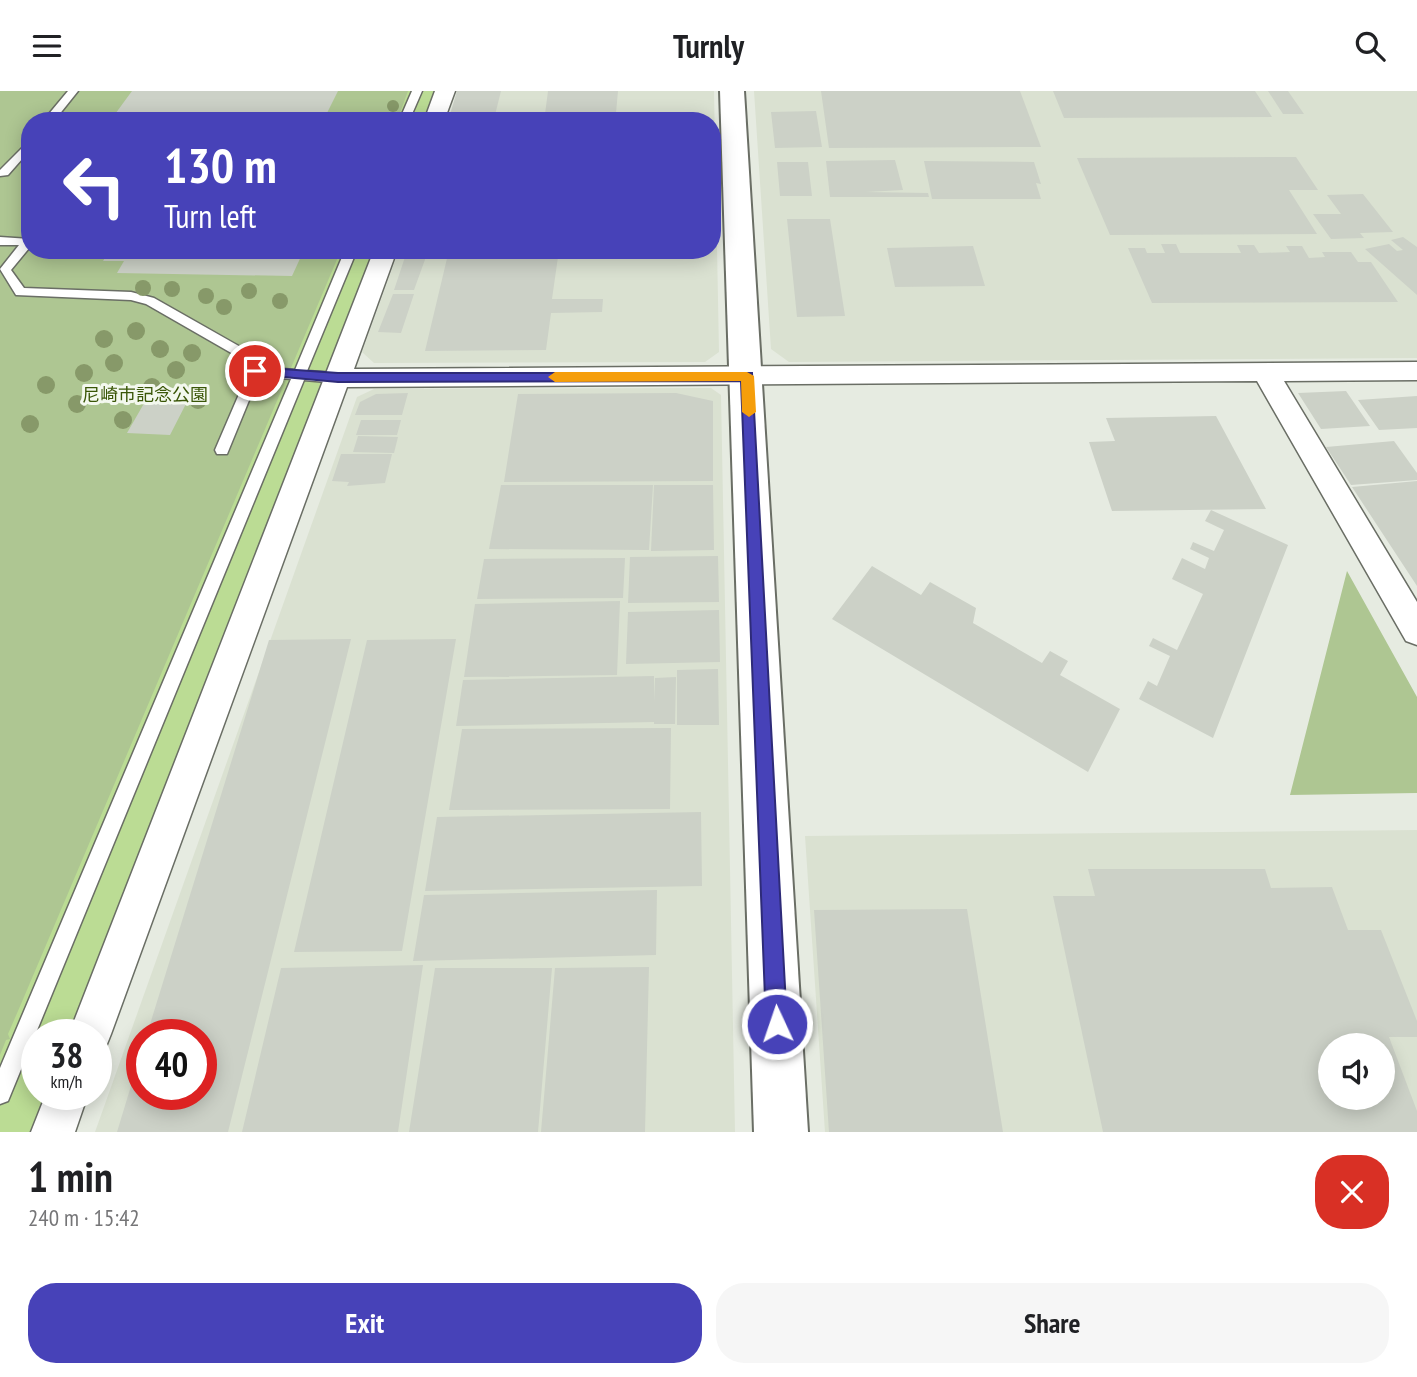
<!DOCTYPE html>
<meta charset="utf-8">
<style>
body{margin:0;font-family:"PT Sans Narrow","Noto Sans JP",sans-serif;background:#f6f6f6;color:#202124;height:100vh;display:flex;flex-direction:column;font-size:26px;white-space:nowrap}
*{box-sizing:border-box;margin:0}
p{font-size:23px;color:#757577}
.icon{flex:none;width:38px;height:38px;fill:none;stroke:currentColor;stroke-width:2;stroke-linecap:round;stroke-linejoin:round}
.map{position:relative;height:1041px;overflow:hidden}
.details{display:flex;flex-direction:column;background:#fff;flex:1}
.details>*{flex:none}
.hud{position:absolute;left:21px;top:21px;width:700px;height:147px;border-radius:28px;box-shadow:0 4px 18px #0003;background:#4742b8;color:#fff;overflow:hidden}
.buttons{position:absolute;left:1318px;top:942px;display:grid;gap:14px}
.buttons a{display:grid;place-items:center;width:77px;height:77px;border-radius:50%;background:#fff;box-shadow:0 4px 18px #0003;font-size:35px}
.speed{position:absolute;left:21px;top:928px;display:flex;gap:14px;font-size:35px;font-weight:700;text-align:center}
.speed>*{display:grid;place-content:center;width:91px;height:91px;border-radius:50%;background:#fff;box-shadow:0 4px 18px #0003;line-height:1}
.speed small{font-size:18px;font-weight:400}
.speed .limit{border:10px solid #d22;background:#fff;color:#111}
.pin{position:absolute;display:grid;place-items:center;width:60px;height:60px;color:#fff;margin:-30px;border:4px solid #fff;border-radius:50%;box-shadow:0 2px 7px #0007}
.me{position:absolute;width:77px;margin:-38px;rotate:357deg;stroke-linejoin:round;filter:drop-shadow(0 0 5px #0008)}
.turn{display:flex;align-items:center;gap:24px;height:147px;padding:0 28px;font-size:32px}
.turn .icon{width:91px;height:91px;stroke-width:2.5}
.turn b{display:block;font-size:49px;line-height:60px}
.round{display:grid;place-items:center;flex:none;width:74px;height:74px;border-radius:28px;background:#f6f6f6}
.headline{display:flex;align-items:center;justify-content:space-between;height:119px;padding:0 28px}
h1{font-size:42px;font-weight:800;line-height:52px}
.button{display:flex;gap:14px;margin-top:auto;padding:14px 28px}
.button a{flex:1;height:80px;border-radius:28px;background:#4742b8;color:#fff;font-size:28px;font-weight:800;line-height:80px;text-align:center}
.button a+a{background:#f6f6f6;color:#202124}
header{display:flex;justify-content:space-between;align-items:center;height:91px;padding:0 28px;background:#fff;font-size:32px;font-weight:800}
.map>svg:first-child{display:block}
.built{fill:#dae1d1;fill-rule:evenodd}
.green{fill:#aec692}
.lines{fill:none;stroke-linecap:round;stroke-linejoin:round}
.river{fill:#bbdc94;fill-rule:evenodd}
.building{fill:#ccd1c7;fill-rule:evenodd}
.lane-casing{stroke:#6a6e65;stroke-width:3}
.street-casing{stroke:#6a6e65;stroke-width:3}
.secondary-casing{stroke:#6a6e65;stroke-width:4}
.lane{fill:#fff;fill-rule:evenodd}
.street{fill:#fff;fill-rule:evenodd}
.secondary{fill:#fff;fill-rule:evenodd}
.tree{fill:#879969}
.route{fill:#4742b8;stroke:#2e2b78;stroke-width:2}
.slow{fill:#f59e0b}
.labels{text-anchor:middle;stroke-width:6;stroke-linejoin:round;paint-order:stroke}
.park-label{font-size:18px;fill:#3a5607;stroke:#f3f8ee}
</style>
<header><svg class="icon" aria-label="menu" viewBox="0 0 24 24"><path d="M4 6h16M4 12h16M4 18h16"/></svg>Turnly<svg class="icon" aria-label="search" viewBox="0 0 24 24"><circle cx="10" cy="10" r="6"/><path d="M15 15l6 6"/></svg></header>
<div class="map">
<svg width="1417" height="1041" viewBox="0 0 1417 1041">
<rect width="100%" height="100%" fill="#e6ebe1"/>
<path class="built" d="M 458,0 L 714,0 L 719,261 L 705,271 L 374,272 L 362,261 L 399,159 L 712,159 L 712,30 L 447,30 Z
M 754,0 L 1417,0 L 1417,267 L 789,271 L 771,258 Z
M 711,297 L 721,304 L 735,1041 L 95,1041 L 357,306 L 374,298 ZM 142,943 L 201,943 L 201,1003 L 142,1003 Z
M 1417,739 L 1417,1041 L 825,1041 L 805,745 ZM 1330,954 L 1382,954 L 1382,1006 L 1330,1006 Z"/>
<path class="green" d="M 0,0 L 431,0 L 420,30 L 30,30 L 30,159 L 368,159 C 327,220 303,296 277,364 L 41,943 L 37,943 L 37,954 L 3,1041 L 0,1041 Z
M 1347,480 L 1417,606 L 1417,702 L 1290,704 Z"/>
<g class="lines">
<path class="river" d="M 408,0 L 448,0 L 438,30 L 397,30 Z
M 341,159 L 389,159 L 94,943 L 37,943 L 37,1003 L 72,1003 L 57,1041 L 0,1041 L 0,964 L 6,949 L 10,948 L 8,943 L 21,913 Z"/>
</g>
<path class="building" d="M 132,0 L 338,0 L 323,30 L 110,30 Z
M 457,0 L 501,0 L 495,24 L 450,24 Z
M 548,0 L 618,0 L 616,22 L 545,23 Z
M 821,0 L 1020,0 L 1041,56 L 829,57 Z
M 1053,0 L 1255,0 L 1272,26 L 1064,27 Z
M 1268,0 L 1288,0 L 1304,23 L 1283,23 Z
M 816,20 L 822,56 L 775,57 L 771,21 Z
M 1296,66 L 1318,99 L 1289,99 L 1317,143 L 1110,144 L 1077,67 Z
M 895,69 L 903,99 L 866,101 L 928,102 L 929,106 L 830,106 L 826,70 Z
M 924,70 L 1034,71 L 1041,93 L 1036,92 L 1041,108 L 932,108 Z
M 777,71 L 808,71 L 812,105 L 780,105 Z
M 1363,103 L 1393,141 L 1360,142 L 1364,147 L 1331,148 L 1313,123 L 1341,123 L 1327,104 Z
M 787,128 L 830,128 L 845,225 L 797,226 Z
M 1403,146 L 1417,156 L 1417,204 L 1365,158 L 1389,153 L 1397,160 L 1403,159 L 1391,149 Z
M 1161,153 L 1176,153 L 1180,162 L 1241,162 L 1237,154 L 1254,154 L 1259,162 L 1290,161 L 1286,155 L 1302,155 L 1309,167 L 1325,166 L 1322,161 L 1351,161 L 1358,171 L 1371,171 L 1398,211 L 1152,212 L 1128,157 L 1145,157 L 1147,162 L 1165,162 Z
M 973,155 L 985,195 L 895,196 L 887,157 Z
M 110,159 L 304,159 L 292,185 L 117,182 L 124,170 L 103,170 Z
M 449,159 L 559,159 L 552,208 L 603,208 L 602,221 L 551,222 L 546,259 L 425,260 Z
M 406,163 L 427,163 L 414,199 L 394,199 Z
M 393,203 L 414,203 L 401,242 L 378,241 Z
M 1346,300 L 1370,335 L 1321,338 L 1298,302 Z
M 150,302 L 191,303 L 170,344 L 127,342 Z
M 408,302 L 402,324 L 355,324 L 360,311 L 376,303 Z
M 676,302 L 713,310 L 713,390 L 504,391 L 518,303 Z
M 1417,305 L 1417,337 L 1379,339 L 1358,309 Z
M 1216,325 L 1266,418 L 1112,420 L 1089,351 L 1115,350 L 1106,327 Z
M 361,329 L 401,329 L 397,344 L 356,344 Z
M 358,345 L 398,346 L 394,362 L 353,361 Z
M 1394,350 L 1417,382 L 1417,389 L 1351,394 L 1326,356 Z
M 341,363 L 392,363 L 385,392 L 347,395 L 349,391 L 332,390 Z
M 1417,390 L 1417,495 L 1352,396 Z
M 501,394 L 653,394 L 649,459 L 489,458 Z
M 654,394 L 713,394 L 714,459 L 651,460 Z
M 1211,419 L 1288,454 L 1213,647 L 1139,608 L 1148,590 L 1157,595 L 1170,565 L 1149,555 L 1153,547 L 1177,559 L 1203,503 L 1172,488 L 1182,467 L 1205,478 L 1209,467 L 1190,458 L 1193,451 L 1214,460 L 1224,439 L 1205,430 Z
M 718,465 L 719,511 L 628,512 L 630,466 Z
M 625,467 L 623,507 L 477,508 L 484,468 Z
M 872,475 L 921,504 L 930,491 L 976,517 L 973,532 L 1042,572 L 1050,560 L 1068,570 L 1060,584 L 1120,618 L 1088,681 L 832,528 Z
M 620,510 L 617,584 L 464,586 L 475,513 Z
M 719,519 L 720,571 L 626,573 L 628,521 Z
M 351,548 L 228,1041 L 117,1041 L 141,962 L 142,1003 L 201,1003 L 201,943 L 147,943 L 269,549 Z
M 456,548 L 402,860 L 294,861 L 367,549 Z
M 718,578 L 719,634 L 677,634 L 677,579 Z
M 654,585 L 654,611 L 655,587 L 676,586 L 675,633 L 654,633 L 654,631 L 456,635 L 463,589 Z
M 671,637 L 670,718 L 449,719 L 462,638 Z
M 701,721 L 702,795 L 425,800 L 437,726 Z
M 1088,778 L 1265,778 L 1271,797 L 1332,796 L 1348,839 L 1381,839 L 1417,930 L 1417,946 L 1389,946 L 1417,1020 L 1417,1041 L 1103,1041 L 1053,805 L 1095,805 ZM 1330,954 L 1382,954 L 1382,1006 L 1330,1006 Z
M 657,799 L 656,864 L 413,870 L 424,804 Z
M 967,818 L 1003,1041 L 829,1041 L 814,819 Z
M 423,874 L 398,1041 L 242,1041 L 281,877 Z
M 649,876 L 645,1041 L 541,1041 L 555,877 Z
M 435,877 L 552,877 L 538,1041 L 409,1041 Z"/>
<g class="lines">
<g class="lane-casing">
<path id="lane" d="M 68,0 L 78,0 L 54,30 L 43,30 Z
M 412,0 L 422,0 L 409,30 L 399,30 Z
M 30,49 L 30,59 L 8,84 L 0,85 L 0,79 Z
M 0,146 L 30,148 L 30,156 L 11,179 L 24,197 L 131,201 L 154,207 L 258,266 L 261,276 L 295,279 L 345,159 L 357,159 L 307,280 L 338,282 L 345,287 L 338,292 L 304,289 L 8,1010 L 0,1013 L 0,977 L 291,288 L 259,285 L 227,363 L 217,363 L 215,359 L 249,280 L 247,271 L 146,213 L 131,209 L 16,204 L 0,178 L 19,154 L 0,154 Z"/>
</g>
<g class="street-casing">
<path id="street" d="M 435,0 L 455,0 L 444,30 L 424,30 Z
M 374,159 L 397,159 L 354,278 L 1417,271 L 1417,289 L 1284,290 L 1417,511 L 1417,554 L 1406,550 L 1257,290 L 347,296 L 111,943 L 105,958 L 96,961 L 96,943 L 69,943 Z
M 46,1003 L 88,1003 L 75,1041 L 31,1041 Z"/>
</g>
<g class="secondary-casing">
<path id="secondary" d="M 720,0 L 744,0 L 808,1041 L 754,1041 Z"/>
</g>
<use href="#lane" class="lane"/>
<use href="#street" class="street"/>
<use href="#secondary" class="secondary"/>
</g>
<g class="tree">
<circle cx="393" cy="15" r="6"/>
<circle cx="143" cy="197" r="8"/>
<circle cx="172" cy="198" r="8"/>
<circle cx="249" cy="200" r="8"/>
<circle cx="206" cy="205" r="8"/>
<circle cx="280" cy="210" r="8"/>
<circle cx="224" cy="216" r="8"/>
<circle cx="136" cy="240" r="9"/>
<circle cx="104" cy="248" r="9"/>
<circle cx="160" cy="258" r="9"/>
<circle cx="192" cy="262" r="9"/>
<circle cx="114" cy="272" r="9"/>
<circle cx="176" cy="279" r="9"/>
<circle cx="84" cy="282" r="9"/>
<circle cx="46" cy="294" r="9"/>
<circle cx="152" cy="296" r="9"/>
<circle cx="198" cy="309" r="9"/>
<circle cx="77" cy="313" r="9"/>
<circle cx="123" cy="329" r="9"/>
<circle cx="30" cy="333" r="9"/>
</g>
<path class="route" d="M 255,276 L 338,282 L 752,282 L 787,933 L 784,940 L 777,944 L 769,940 L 766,933 L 741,290 L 338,291 L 250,283 L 248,280 Z"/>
<path class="slow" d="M 555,281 L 747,281 L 754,285 L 756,321 L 749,326 L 742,321 L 741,290 L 555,291 L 548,286 Z"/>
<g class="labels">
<g class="park-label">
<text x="145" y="310">尼崎市記念公園</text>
</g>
</g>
</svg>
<div class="buttons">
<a><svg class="icon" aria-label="sound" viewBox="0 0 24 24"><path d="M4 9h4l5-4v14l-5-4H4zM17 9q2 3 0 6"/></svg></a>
</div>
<div class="speed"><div>38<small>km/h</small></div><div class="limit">40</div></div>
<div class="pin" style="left:255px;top:280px;background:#d93025"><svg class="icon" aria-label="arrive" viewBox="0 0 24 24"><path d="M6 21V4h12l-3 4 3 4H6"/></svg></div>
<svg class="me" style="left:777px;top:933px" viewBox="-20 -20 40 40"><circle r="17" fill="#4742b8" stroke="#fff" stroke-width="3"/><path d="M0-11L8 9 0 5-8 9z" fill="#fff"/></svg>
<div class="hud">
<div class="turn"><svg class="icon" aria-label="left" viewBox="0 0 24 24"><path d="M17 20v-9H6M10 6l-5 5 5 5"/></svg><div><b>130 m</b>Turn left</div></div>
</div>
</div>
<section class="details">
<div class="headline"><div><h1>1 min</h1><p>240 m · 15:42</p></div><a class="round" style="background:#d93025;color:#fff"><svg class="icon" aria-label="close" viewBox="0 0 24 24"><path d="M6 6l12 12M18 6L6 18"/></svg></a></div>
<div class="button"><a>Exit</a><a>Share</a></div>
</section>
